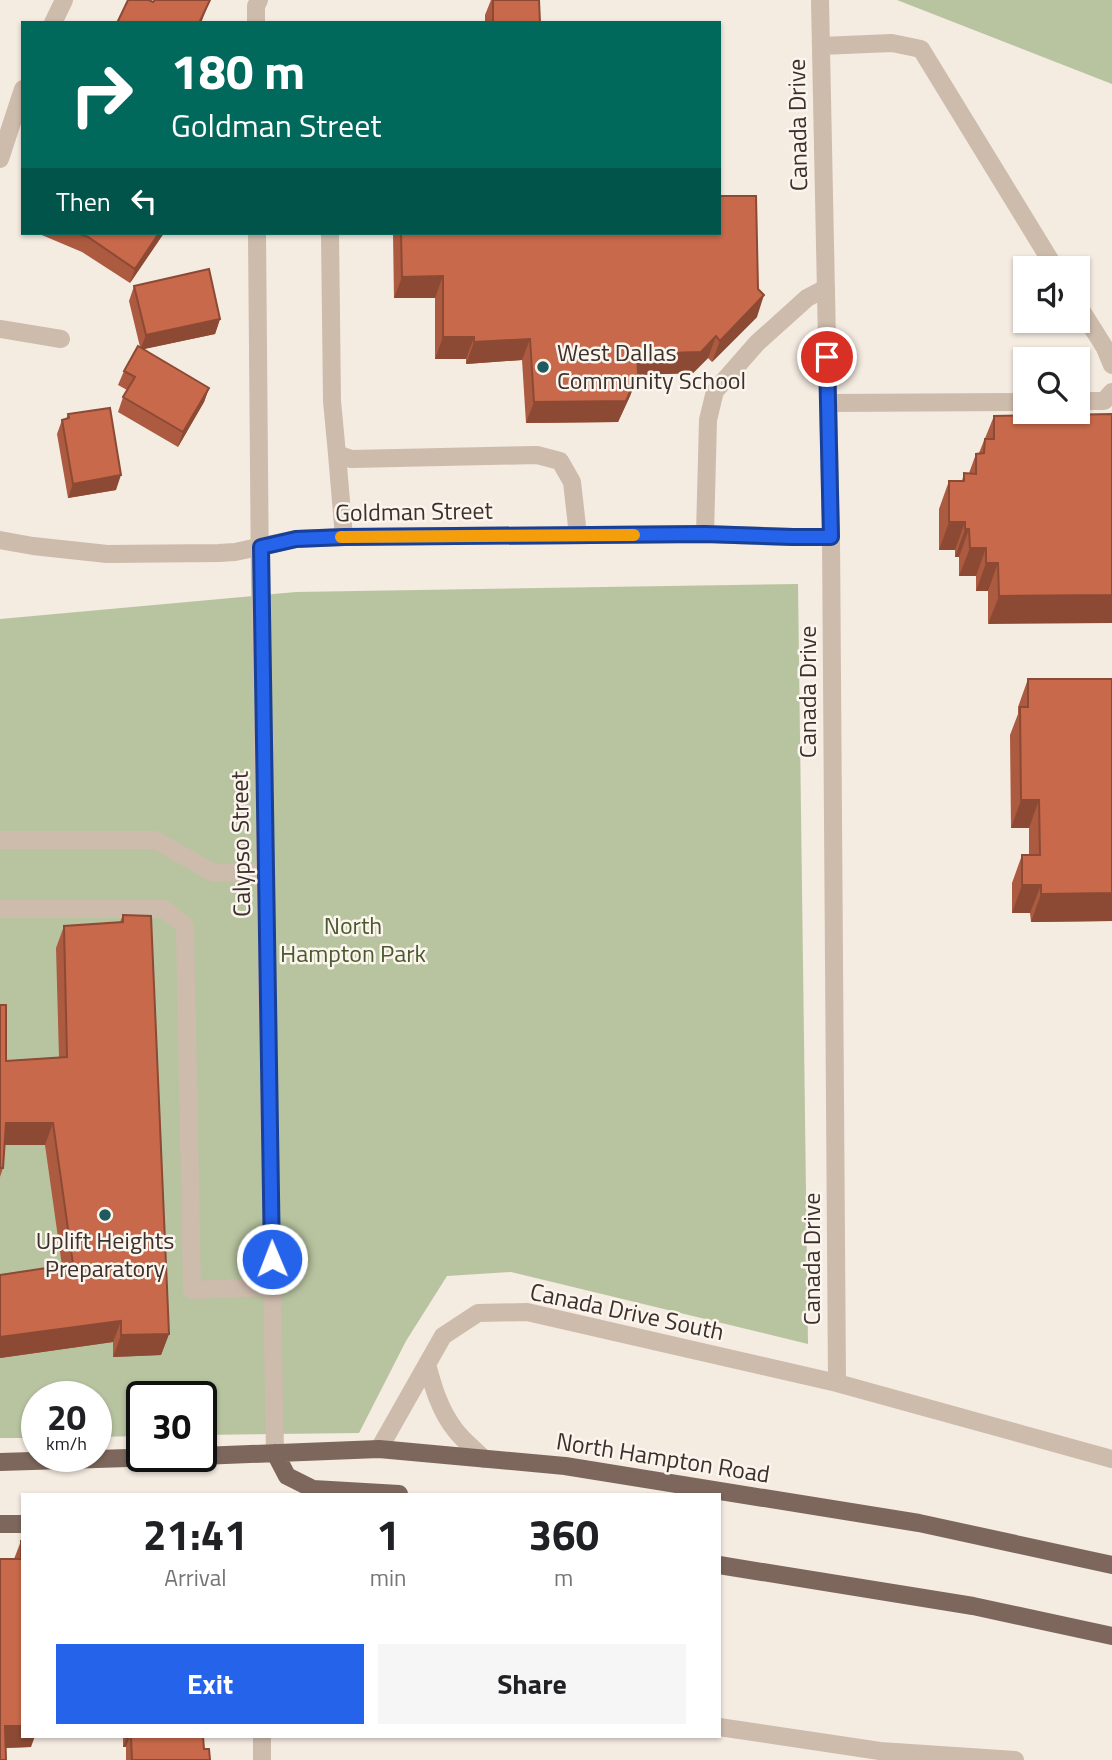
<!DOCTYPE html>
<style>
body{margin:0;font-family:"Titillium Web",sans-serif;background:#f6f6f6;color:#202124;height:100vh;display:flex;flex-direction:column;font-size:26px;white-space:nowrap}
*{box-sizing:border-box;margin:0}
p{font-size:23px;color:#757577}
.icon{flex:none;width:38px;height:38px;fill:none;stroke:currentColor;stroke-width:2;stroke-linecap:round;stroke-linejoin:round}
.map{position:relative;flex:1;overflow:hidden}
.panel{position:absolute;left:21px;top:1493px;width:700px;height:245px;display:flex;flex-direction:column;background:#fff;border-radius:0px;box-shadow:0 2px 5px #0004}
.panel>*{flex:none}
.guide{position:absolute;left:21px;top:21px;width:700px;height:214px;border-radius:0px;box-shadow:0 2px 5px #0004;background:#00695c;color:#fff;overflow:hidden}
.fabs{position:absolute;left:1013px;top:256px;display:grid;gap:14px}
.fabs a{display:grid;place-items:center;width:77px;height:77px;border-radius:0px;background:#fff;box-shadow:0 2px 5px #0004;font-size:35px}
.speed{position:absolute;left:21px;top:1381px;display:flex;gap:14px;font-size:35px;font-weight:700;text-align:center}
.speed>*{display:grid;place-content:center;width:91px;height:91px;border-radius:50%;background:#fff;box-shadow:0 2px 5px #0004;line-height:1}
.speed small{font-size:18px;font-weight:400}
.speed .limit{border:4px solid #111;border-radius:10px;background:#fff;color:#111}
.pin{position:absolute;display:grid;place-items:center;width:60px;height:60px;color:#fff;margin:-30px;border:4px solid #fff;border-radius:50%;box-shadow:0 2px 7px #0007}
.me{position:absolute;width:77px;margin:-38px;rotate:359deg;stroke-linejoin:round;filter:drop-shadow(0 0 5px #0008)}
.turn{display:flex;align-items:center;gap:24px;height:147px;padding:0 35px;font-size:32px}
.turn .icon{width:91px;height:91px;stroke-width:2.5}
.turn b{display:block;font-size:49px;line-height:60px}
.then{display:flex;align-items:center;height:66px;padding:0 35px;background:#0003;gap:14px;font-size:26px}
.eta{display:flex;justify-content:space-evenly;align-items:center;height:119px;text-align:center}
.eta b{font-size:42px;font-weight:700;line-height:49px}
.button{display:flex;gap:14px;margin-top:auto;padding:14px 35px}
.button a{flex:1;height:80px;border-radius:0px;background:#2563eb;color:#fff;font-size:28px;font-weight:700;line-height:80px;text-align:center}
.button a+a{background:#f6f6f6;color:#202124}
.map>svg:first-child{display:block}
.green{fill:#b8c4a0}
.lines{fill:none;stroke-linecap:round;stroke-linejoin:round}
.minor{stroke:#cdbbac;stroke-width:18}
.major{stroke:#7d675c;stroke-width:18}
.wall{fill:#ac5a40}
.shaded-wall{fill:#8c4a34}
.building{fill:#c8694b;stroke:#8c4a34;stroke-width:2}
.route-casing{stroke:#184099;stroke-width:18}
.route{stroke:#2563eb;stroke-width:12}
.slow{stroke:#f59e0b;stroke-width:12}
.poi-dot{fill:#1f5a5e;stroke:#fbf5ee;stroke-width:2.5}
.labels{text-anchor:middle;stroke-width:5;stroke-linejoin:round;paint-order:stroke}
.street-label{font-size:24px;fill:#3b302b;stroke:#fbf5ee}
.poi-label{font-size:24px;fill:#3b302b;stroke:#fbf5ee;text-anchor:start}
.park-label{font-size:24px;fill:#4a5a2e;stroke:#fbf5ee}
</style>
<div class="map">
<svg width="1112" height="1760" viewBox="0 0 1112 1760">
<rect width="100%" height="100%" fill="#f4ebe1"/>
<path class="green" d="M 897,0 L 1112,0 L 1112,84 Z
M 798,584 L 808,1344 L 511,1272 L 447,1276 L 406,1341 L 359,1433 L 201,1435 L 201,1396 L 142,1396 L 142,1436 L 96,1437 L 96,1396 L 37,1396 L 37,1438 L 0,1438 L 0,619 L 296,592 Z"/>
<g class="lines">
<path class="minor" d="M 820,0 L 831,537 L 837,1383
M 53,23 L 64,0
M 256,23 L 256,6 L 259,0
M 821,46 L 892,43 L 921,49 L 1055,268
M 0,159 L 23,89
M 257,233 L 260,584 L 275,1453
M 330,233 L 332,401 L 337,454 L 351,459 L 537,455 L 560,461 L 572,482 L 578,535
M 1078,305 L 1105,348 L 1112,365
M 0,329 L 61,339
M 1078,401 L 1104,401 L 1112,392
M 828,403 L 1026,402
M 337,454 L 344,537
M 705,534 L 708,420 L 715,391 L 757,343 L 807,298 L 826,288
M 0,540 L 33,546 L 107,554 L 219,553 L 235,552 L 296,539 L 344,537 L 705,534 L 793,537 L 831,537
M 0,840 L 155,840 L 214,873 L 266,872
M 0,909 L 164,909 L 185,926 L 192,1290 L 272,1287
M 427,1364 C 433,1387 440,1411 456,1431 C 464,1441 475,1450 484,1459
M 379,1449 L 443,1336 L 478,1313 L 527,1312 L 837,1383 L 1112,1459
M 719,1727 L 880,1751 L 1015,1760
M 262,1736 L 262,1760"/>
<path class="major" d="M 275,1453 L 287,1476 L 313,1489 L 399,1494
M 201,1456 L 379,1449 L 565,1466 L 919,1523 L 1112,1565
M 0,1462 L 193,1456
M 0,1524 L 23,1524
M 719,1565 L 973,1606 L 1112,1636"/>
</g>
<path class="wall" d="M 491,0 L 539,0 L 540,23 L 485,23 L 485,15 Z
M 37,233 L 164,233 L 130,283 L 82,252 Z
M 393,233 L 719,233 L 757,317 L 712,362 L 708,358 L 693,373 L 638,375 L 630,396 L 618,422 L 526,423 L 522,360 L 466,364 L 466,359 L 435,359 L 435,298 L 394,298 Z
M 134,286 L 220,319 L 215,334 L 143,349 L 209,388 L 204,402 L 178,447 L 118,412 L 123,397 L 127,390 L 118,385 L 124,371 L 140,347 L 129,301 Z
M 68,414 L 116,490 L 68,498 L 57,434 L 62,420 L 66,419 Z
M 1112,414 L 988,624 L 988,591 L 976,591 L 976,576 L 959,576 L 959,557 L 955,557 L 955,550 L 939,550 L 939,509 L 949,481 L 962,481 L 964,473 L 969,473 L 976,454 L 979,453 L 994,416 Z
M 1028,679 L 1112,679 L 1112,921 L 1031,922 L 1030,913 L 1012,913 L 1012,883 L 1022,855 L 1029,855 L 1029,828 L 1011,828 L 1010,735 L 1018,714 L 1018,707 Z
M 123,915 L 169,1334 L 161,1355 L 113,1357 L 113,1342 L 0,1358 L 0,1275 L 62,1266 L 45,1145 L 4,1145 L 3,1168 L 0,1177 L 0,1005 L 6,1061 L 59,1057 L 56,948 L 64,926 L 120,922 Z
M 21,1541 L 31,1747 L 6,1748 L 0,1760 L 14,1559 Z
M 123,1736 L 203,1736 L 204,1749 L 210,1760 L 126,1760 L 126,1747 L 123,1747 Z"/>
<path class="shaded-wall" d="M 210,0 L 201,23 L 199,23 Z
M 159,233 L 164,233 L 130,283 L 135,269 Z
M 443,276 L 435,298 L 394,298 L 402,277 Z
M 764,295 L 757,317 L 712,362 L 720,341 Z
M 220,319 L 215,334 L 140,350 L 146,335 Z
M 716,336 L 708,358 L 693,373 L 638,375 L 630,396 L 618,422 L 526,423 L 534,402 L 637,354 Z
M 443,337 L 474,337 L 466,359 L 435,359 Z
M 530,339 L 522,360 L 466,364 L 474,342 Z
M 209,388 L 204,402 L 178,447 L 183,432 Z
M 121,475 L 116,490 L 68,498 L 73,484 Z
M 949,522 L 965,522 L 955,550 L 939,550 Z
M 965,529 L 969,529 L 959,557 L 955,557 Z
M 970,548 L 986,548 L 976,576 L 959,576 Z
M 986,563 L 998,563 L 988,591 L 976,591 Z
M 1112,595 L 1112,623 L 988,624 L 999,596 Z
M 1021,800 L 1039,800 L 1029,828 L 1011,828 Z
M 1022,885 L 1041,885 L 1030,913 L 1012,913 Z
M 1112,893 L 1112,921 L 1031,922 L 1041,894 Z
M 6,1123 L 53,1123 L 45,1145 L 0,1145 Z
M 121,1321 L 113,1342 L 0,1358 L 0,1337 Z
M 169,1334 L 161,1355 L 113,1357 L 121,1335 Z
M 5,1726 L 23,1726 L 23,1736 L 35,1736 L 31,1747 L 0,1748 Z
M 127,1736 L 130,1736 L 126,1747 L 123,1747 Z"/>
<path class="building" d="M 128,0 L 149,0 L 153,2 L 155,0 L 210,0 L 199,23 L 117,23 Z
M 493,0 L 539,0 L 540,23 L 493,23 Z
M 719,196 L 756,196 L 758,289 L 764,295 L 720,341 L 716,336 L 701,352 L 637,354 L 638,374 L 626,401 L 534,402 L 530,339 L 474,342 L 474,337 L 443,337 L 443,276 L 402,277 L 401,233 L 719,233 Z
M 77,233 L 159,233 L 135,269 L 88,237 Z
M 209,269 L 220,319 L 146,335 L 134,286 Z
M 138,346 L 209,388 L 183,432 L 123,397 L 135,377 L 124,371 Z
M 110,408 L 121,475 L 73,484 L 62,420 L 69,418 L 68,414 Z
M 1112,414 L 1112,595 L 999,596 L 998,563 L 986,563 L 986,548 L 970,548 L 969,529 L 965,529 L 965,522 L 949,522 L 949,481 L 964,481 L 964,473 L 976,474 L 976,454 L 984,453 L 985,439 L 994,439 L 994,416 Z
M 1028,679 L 1112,679 L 1112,893 L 1041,894 L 1041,885 L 1022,885 L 1022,855 L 1040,855 L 1039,800 L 1021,800 L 1020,707 L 1028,707 Z
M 123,915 L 151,916 L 169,1334 L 121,1335 L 121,1321 L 0,1337 L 0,1275 L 73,1264 L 53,1123 L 6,1123 L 3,1168 L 0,1168 L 0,1005 L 6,1005 L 6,1061 L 67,1057 L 64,926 L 123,922 Z
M 21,1541 L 23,1541 L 23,1726 L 5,1726 L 6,1760 L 0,1760 L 0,1559 L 21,1559 Z
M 131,1736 L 203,1736 L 204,1749 L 209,1749 L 210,1760 L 132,1760 Z"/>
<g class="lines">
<g class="route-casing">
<path id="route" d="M 272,1259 L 261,547 L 296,539 L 344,537 L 705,534 L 793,537 L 831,537 L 827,357"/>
</g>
<use href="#route" class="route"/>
<path class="slow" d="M 341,537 L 634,535"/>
</g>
<g class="poi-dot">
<circle cx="543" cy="367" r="7"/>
<circle cx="105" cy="1215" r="7"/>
</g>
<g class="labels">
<g class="street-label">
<text transform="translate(798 125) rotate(-91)" y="8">Canada Drive</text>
<text transform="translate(414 512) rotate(-1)" y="8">Goldman Street</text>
<text transform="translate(808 692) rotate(-90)" y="8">Canada Drive</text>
<text transform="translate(241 844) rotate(-91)" y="8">Calypso Street</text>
<text transform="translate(812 1259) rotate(-90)" y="8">Canada Drive</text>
<text transform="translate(627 1312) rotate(12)" y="8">Canada Drive South</text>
<text transform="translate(663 1458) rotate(9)" y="8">North Hampton Road</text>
</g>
<g class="poi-label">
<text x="557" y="361">West Dallas<tspan x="557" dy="28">Community School</tspan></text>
<text x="105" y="1249" text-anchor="middle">Uplift Heights<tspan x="105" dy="28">Preparatory</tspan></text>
</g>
<g class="park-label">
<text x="353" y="934">North<tspan x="353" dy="28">Hampton Park</tspan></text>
</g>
</g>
</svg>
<div class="fabs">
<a><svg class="icon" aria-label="sound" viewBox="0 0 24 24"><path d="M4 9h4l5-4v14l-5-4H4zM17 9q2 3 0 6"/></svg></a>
<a><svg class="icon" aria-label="search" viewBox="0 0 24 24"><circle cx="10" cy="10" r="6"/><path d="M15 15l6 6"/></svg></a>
</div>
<div class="speed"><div>20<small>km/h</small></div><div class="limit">30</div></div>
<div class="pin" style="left:827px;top:357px;background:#d93025"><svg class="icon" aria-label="arrive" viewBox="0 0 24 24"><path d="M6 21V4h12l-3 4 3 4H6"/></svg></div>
<svg class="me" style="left:272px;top:1259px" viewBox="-20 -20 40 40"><circle r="17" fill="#2563eb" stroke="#fff" stroke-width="3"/><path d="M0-11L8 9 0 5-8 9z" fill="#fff"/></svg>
<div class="guide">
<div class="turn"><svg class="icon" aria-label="right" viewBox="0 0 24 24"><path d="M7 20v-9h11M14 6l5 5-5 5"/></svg><div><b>180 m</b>Goldman Street</div></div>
<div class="then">Then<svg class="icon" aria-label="left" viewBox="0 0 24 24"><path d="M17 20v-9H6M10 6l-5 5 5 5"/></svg></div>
</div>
<section class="panel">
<div class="eta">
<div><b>21:41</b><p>Arrival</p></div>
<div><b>1</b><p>min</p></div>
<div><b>360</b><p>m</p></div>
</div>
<div class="button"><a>Exit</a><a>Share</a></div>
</section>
</div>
